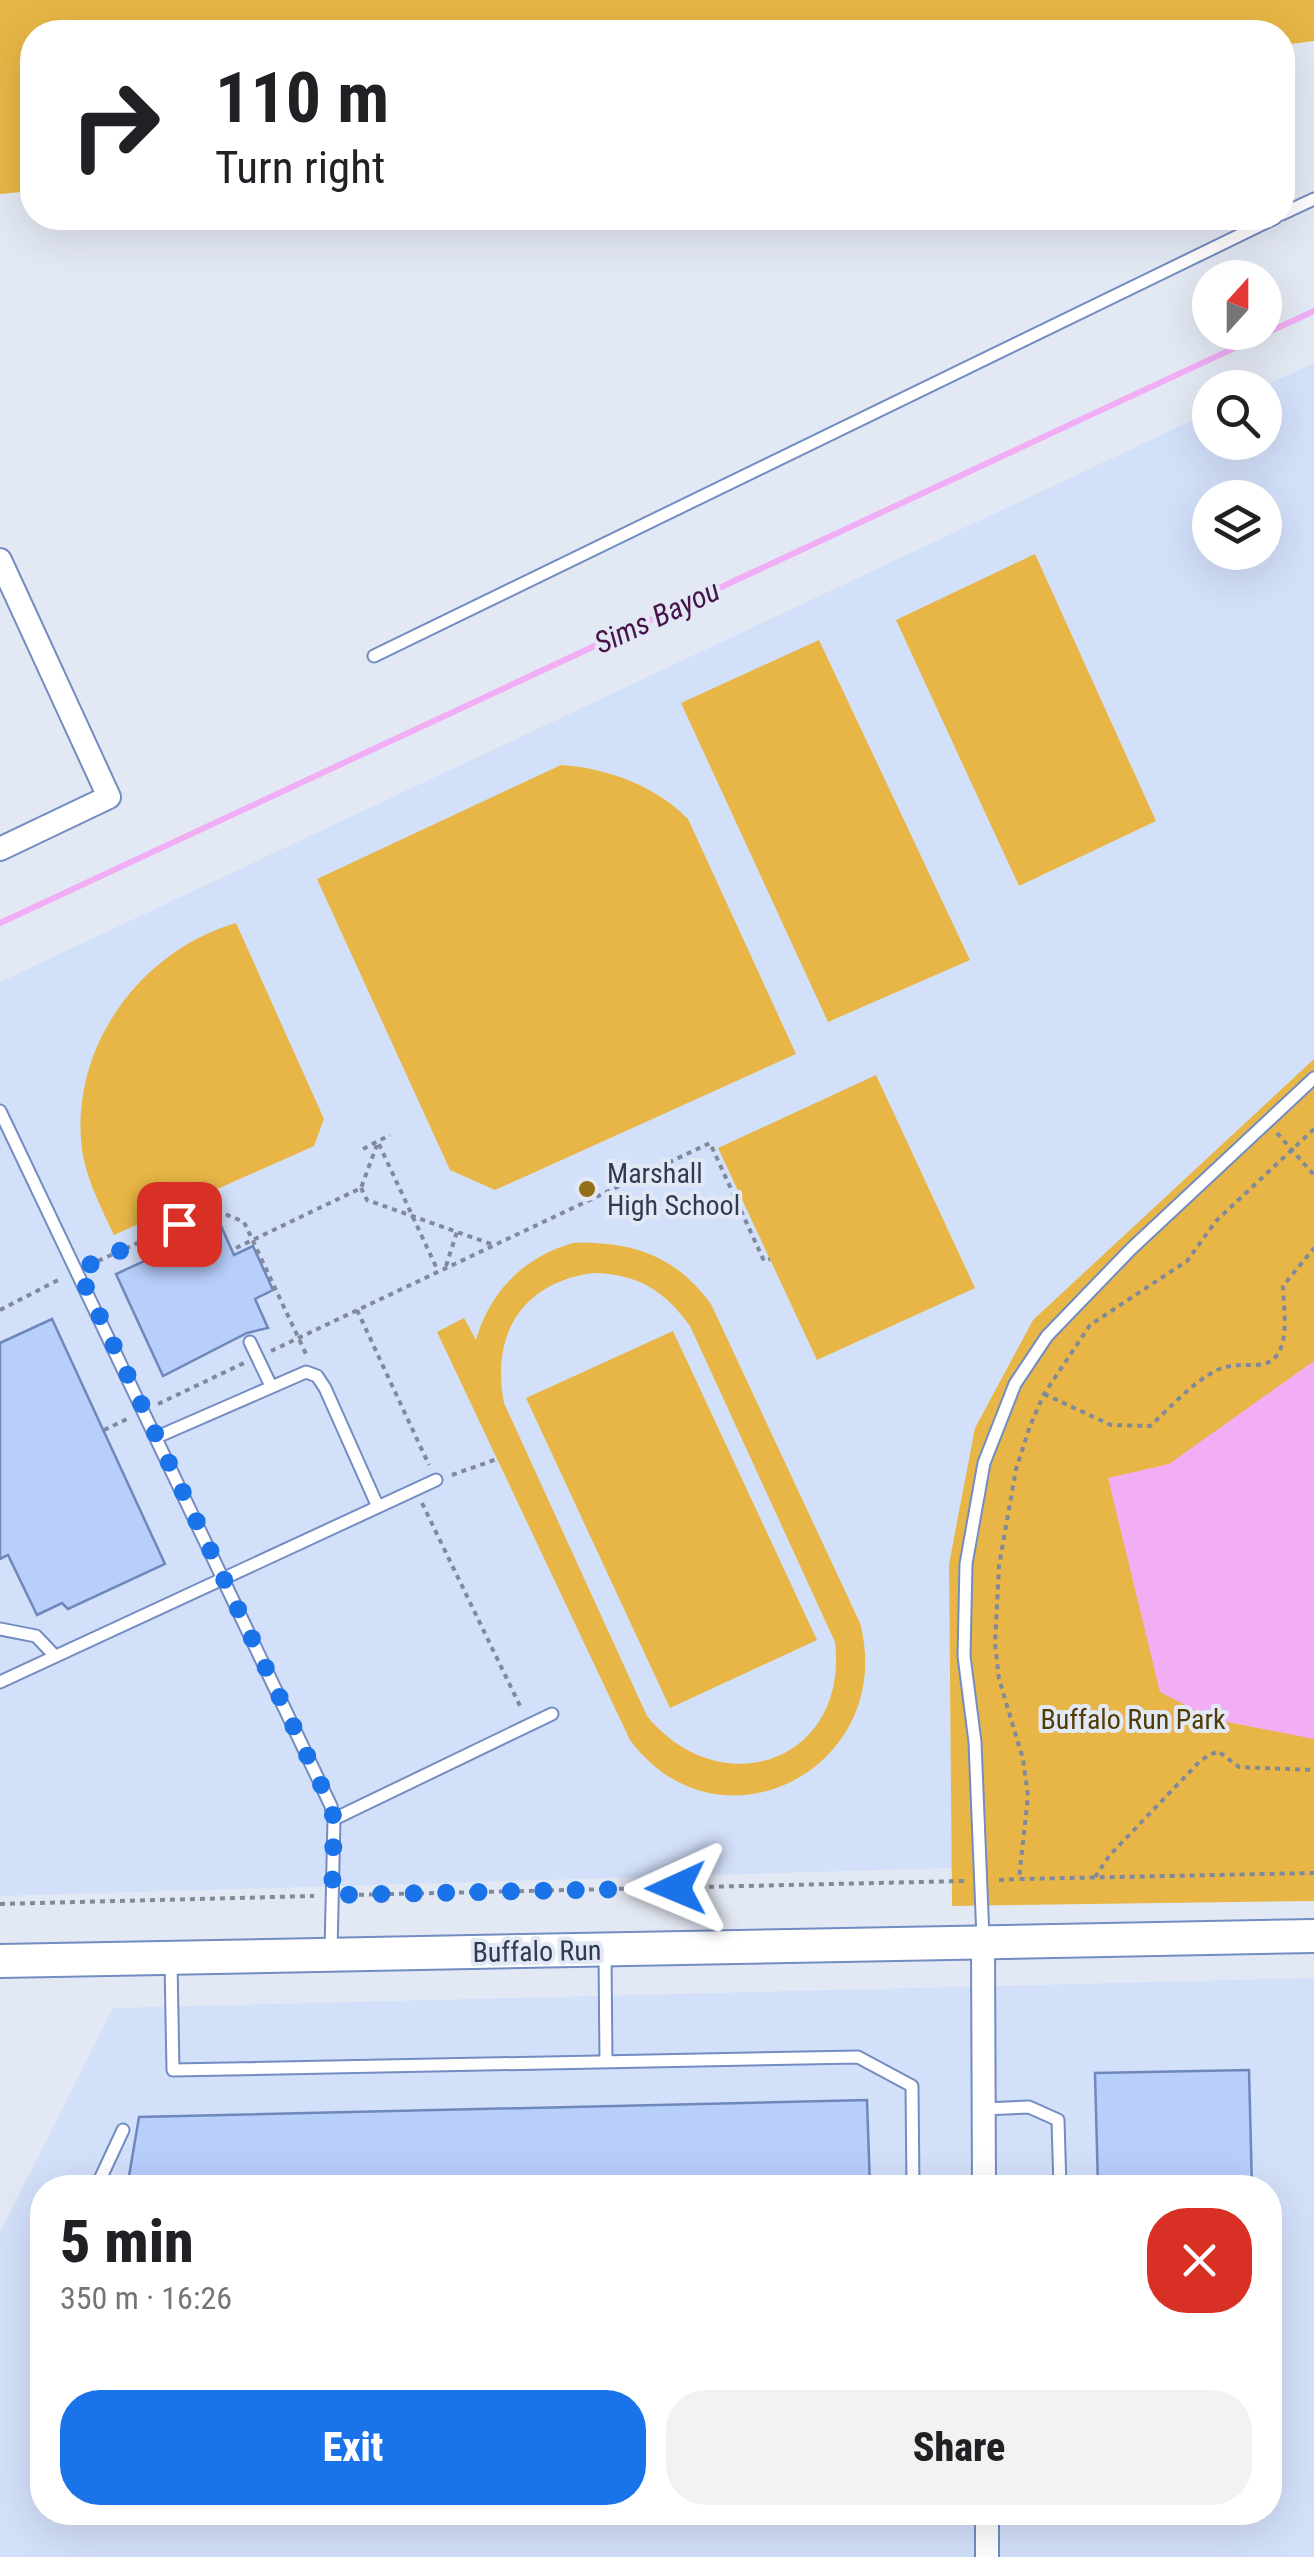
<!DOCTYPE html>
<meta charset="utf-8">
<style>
body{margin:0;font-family:"Roboto Condensed",sans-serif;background:#f2f2f2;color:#202124;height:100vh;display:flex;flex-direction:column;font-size:38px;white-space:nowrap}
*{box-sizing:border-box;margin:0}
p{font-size:32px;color:#757577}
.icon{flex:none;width:55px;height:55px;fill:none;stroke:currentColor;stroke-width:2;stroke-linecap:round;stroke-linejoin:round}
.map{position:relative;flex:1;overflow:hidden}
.panel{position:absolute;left:30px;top:2175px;width:1252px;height:350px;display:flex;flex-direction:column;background:#fff;border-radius:40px;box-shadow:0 10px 40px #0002}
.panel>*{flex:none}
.banner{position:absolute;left:20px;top:20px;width:1275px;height:210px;border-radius:40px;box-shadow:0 10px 40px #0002;background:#fff;color:#202124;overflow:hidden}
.needle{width:65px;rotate:21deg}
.buttons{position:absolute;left:1192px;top:260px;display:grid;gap:20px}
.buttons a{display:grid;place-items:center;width:90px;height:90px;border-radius:50%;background:#fff;box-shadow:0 10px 40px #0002;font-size:50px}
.pin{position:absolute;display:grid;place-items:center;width:85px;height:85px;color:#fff;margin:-42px;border-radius:20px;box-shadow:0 5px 15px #0006}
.me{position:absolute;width:110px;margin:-55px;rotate:269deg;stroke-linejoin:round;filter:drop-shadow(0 0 8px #0008)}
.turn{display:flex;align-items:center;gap:35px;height:210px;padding:0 30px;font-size:45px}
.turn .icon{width:130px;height:130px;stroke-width:2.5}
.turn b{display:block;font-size:70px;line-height:85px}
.round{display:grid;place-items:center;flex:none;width:105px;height:105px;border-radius:40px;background:#f2f2f2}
.headline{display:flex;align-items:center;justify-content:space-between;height:170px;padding:0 30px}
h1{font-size:60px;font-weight:800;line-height:75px}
.cta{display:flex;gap:20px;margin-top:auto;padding:20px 30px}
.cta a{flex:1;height:115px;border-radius:40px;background:#1a73e8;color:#fff;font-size:40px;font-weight:800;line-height:115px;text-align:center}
.cta a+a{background:#f2f2f2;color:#202124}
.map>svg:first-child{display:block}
.built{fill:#d3e0fa;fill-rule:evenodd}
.green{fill:#e8b646;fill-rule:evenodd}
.water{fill:#f1aef5}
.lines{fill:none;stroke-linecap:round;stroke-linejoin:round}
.stream{stroke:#f1aef5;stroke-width:6}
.building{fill:#b8cefb;stroke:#6f88bc;stroke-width:2.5}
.lane-casing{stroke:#738cc1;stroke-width:15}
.street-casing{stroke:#738cc1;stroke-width:26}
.secondary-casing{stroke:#738cc1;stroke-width:36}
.path{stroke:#818a9b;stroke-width:4;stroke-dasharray:5 5;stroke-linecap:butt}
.lane{stroke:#fff;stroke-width:11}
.street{stroke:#fff;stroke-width:22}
.secondary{stroke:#fff;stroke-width:32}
.route{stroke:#1a73e8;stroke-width:18;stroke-dasharray:0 32.4}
.poi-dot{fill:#937018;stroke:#e3e9f4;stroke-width:4}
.labels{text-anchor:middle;stroke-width:8;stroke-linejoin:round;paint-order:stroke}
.poi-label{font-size:28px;fill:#303b52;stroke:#e3e9f4;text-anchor:start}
.park-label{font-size:28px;fill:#513c06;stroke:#e3e9f4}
.street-label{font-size:28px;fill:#303b52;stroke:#e3e9f4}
.water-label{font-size:30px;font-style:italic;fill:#46134a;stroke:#e3e9f4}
</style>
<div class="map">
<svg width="1314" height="2557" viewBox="0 0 1314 2557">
<rect width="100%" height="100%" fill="#e3e9f4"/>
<path class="built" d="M 1314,363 L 1314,1059 L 1033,1320 L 949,1564 L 952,1868 L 0,1896 L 0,982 L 1210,412 L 1210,442 L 1265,442 L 1263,387 ZM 1210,498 L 1265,498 L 1265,552 L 1210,552 Z
M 1314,1978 L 1314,2557 L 0,2557 L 0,2233 L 113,2008 ZM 42,2188 L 1270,2188 L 1270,2512 L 42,2512 Z"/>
<path class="green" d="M 0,0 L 1314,0 L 1314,41 L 1283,45 L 1282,32 L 32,32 L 32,191 L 0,194 Z
M 1035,554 L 1156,821 L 1019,886 L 896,620 Z
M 819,640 L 970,960 L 828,1022 L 681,703 Z
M 561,765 C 607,768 656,786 688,819 L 796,1054 L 495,1190 L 450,1170 L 317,879 Z
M 236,923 L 324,1119 L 314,1146 L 114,1235 C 100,1205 83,1173 81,1140 C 74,1040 144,950 236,923 Z
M 1314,1059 L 1314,1901 L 952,1906 L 949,1564 L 975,1428 L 1033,1320 Z
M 876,1075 L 975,1288 L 817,1360 L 718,1148 Z
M 573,1243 C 632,1241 676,1256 711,1304 L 860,1623 C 898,1767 720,1861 630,1740 L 437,1332 L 464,1318 L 476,1340 C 490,1291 524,1257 573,1243 ZM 593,1273 C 638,1274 664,1290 690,1326 L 835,1642 C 849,1762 721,1806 647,1716 L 504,1403 C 491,1335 521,1283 593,1273 Z
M 673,1331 L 817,1640 L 670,1708 L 526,1398 Z"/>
<path class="water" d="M 1314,1361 L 1314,1739 L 1212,1719 L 1160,1692 L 1108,1478 L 1169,1464 Z"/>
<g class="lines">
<path class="stream" d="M 0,923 L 1314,311"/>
</g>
<path class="building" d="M 221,1226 L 234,1255 L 253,1246 L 273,1290 L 255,1299 L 268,1328 L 247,1333 L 163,1376 L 116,1274 Z
M 52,1319 L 165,1564 L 68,1609 L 62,1603 L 37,1615 L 8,1555 L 0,1559 L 0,1343 Z
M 1249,2070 L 1252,2188 L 1098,2188 L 1095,2073 Z
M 867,2100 L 870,2188 L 127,2188 L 139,2117 Z"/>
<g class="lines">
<g class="lane-casing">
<path id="lane" d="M 1282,214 L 1314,199
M 374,656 L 1275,218
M 0,1111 L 331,1806 L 334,1819 L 331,1951
M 250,1342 L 271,1386
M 157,1437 L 306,1372 L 317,1376 L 325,1388 L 378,1507
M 0,1629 L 36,1636 L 55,1656
M 0,1682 L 436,1480
M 334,1819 L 552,1714
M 983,1938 L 975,1742 L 964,1656 L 966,1564 L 984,1463 L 1015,1384 L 1047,1336 L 1131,1249 L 1314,1078
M 605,1954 L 606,2062
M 171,1962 L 173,2070 L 858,2057 L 912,2086 L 913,2188
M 984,2109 L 1029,2107 L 1058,2120 L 1060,2188
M 96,2188 L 123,2130"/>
</g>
<g class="street-casing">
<path id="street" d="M 0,560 L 109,797 L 0,849
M 983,1942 L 984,2188
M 987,2512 L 987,2557"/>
</g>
<g class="secondary-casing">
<path id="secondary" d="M 0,1961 L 1314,1936"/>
</g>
<path class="path" d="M 1314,1129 L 1216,1221 L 1187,1261 L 1090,1325 L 1044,1394 L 1030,1426 L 1016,1469 L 999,1566 L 995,1644 L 999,1679 L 1023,1759 L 1028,1796 L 1019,1879 L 1314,1873
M 1277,1133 L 1314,1175
M 363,1149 L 390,1135
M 361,1188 L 367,1200 L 491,1244
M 236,1248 L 361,1188 L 378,1142 L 438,1271
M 89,1265 L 213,1209 L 244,1222 L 306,1354
M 446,1266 L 457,1232
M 0,1310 L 62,1278
M 357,1310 L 429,1465
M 271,1351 L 710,1143 L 764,1261 L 770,1259
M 1044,1394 L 1111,1425 L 1150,1426 C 1169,1409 1188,1387 1210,1374 C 1225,1364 1239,1365 1256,1365 C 1295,1364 1283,1310 1283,1286 L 1314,1248
M 158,1404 L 244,1363
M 104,1430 L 127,1419
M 452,1475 L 497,1459
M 422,1503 L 522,1710
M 1095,1877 L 1109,1856 L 1201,1760 L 1218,1751 L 1239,1767 L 1314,1770
M 999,1880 L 1019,1879
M 349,1895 L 964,1881
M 0,1904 L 314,1896"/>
<use href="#lane" class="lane"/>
<use href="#street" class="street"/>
<use href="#secondary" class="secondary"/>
</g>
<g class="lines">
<path class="route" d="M 179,1224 L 78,1270 L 331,1806 L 334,1820 L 332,1895 L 676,1888"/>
</g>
<circle class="poi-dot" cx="587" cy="1189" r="10"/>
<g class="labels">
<g class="poi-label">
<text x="607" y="1183">Marshall<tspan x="607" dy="32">High School</tspan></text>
</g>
<g class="park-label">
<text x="1133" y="1729">Buffalo Run Park</text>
</g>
<g class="street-label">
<text transform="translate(537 1951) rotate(-1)" y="10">Buffalo Run</text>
</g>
<g class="water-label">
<text transform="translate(657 617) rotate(-25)" y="10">Sims Bayou</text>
</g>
</g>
</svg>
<div class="buttons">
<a><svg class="needle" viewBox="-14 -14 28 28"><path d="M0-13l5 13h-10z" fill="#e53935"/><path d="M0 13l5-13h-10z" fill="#757577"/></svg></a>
<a><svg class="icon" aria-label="search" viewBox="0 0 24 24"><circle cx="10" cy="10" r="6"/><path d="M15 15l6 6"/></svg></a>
<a><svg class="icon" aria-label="layers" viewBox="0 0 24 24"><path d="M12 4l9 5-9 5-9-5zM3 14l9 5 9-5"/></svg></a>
</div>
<div class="pin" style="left:179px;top:1224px;background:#d93025"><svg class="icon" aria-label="arrive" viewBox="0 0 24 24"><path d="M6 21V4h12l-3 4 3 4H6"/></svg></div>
<svg class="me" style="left:676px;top:1888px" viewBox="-20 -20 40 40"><path d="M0-17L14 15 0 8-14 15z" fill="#1a73e8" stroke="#fff" stroke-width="4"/></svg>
<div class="banner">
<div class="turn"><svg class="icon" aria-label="right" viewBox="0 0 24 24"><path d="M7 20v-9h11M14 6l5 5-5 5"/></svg><div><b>110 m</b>Turn right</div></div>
</div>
<section class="panel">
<div class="headline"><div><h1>5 min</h1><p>350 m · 16:26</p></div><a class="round" style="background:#d93025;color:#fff"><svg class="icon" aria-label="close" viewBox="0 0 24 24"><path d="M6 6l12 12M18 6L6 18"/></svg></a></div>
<div class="cta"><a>Exit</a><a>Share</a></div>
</section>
</div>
